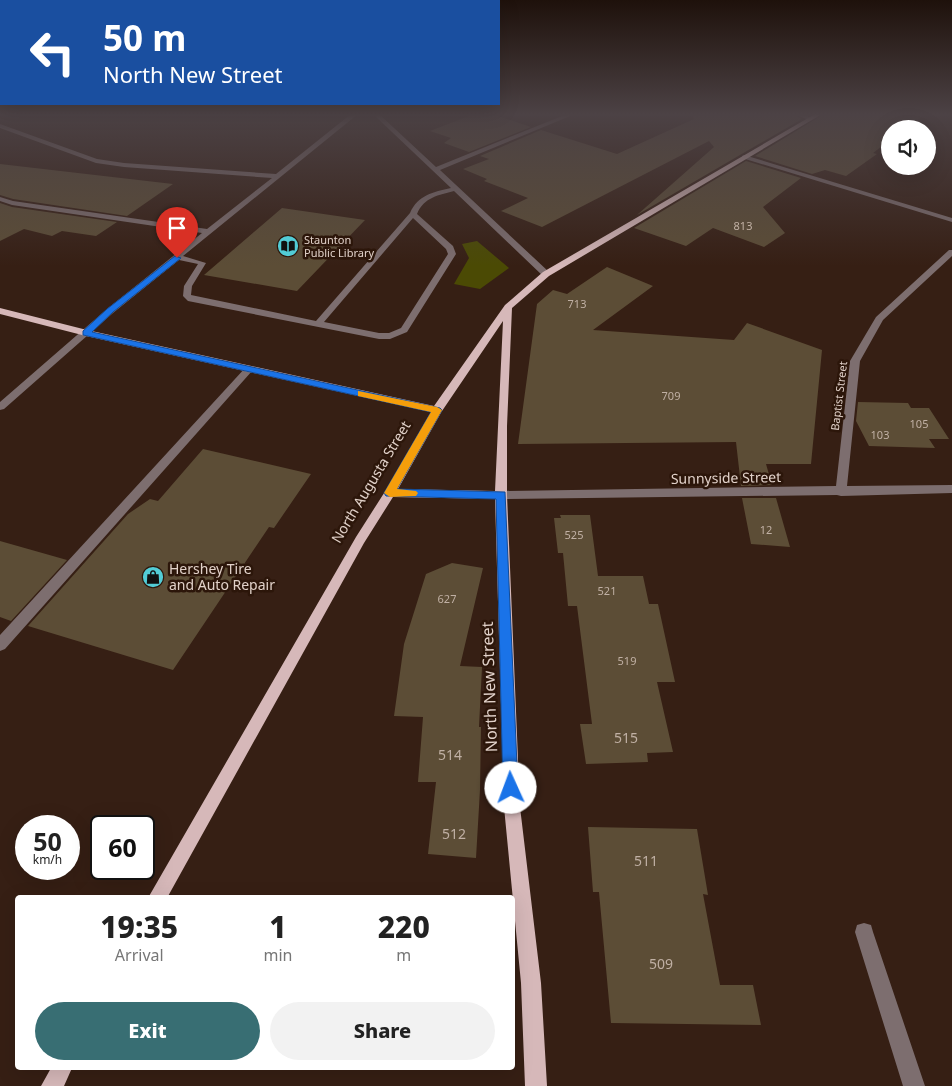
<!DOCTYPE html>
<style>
body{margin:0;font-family:"Noto Sans",sans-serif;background:#f2f2f2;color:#222;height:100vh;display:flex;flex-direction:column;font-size:19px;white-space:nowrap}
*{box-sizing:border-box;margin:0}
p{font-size:16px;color:#767676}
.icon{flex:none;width:28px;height:28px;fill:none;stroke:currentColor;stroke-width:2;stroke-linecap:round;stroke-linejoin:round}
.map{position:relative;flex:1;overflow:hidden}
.drawer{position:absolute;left:15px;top:895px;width:500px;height:175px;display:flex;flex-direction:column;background:#fff;border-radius:5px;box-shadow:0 5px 20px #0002}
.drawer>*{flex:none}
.top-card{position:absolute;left:0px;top:0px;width:500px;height:105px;box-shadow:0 5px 20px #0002;background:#1a4fa0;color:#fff;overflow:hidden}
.tools{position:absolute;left:881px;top:120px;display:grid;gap:10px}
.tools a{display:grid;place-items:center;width:55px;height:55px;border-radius:50%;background:#fff;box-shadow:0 5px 20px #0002;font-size:25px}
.speed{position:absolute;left:15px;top:815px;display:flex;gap:10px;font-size:25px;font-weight:700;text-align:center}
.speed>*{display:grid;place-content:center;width:65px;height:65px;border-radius:50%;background:#fff;box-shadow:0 5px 20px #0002;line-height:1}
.speed small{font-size:12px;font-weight:400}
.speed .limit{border:2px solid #111;border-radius:8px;background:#fff;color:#111}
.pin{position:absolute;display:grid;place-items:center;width:42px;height:42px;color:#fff;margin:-51px -21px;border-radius:50% 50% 50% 0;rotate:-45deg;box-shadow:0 0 5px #0007}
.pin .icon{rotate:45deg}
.me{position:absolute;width:55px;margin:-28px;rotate:358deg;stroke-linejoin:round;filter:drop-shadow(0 0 4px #0008)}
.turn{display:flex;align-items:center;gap:18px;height:105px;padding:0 20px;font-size:22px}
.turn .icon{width:65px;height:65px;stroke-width:2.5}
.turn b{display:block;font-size:35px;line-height:42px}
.eta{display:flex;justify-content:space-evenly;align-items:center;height:85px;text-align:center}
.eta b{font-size:30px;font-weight:800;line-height:35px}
.cta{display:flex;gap:10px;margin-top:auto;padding:10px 20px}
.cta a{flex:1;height:58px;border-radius:30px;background:#386e73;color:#fff;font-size:20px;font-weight:800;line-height:58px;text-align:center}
.cta a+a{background:#f2f2f2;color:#222}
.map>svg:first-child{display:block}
.green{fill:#4b4a04}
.building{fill:#5c4d36}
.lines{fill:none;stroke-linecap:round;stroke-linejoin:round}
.minor{fill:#7d6e6f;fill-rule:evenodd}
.major{fill:#d6b8b9;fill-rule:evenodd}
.route{fill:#1a73e8;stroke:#114b97}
.slow{fill:#f59e0b}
.labels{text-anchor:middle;stroke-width:5;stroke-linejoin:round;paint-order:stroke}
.number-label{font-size:11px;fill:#c0b0a4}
.far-poi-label{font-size:11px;fill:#e1d1c9;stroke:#2c160a;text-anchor:start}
.far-street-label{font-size:11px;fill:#e1d1c9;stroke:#2c160a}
.street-label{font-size:14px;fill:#e1d1c9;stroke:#2c160a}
.poi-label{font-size:14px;fill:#e1d1c9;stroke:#2c160a;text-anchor:start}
.near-number-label{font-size:14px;fill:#c0b0a4}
.near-street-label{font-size:16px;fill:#e1d1c9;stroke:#2c160a}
</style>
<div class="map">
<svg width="952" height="1086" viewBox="0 0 952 1086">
<rect width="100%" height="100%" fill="#361f14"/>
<path class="green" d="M 477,241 L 509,268 L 480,289 L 454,284 L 469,258 L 462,244 Z"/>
<path class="building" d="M 474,114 L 492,114 L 531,127 L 469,152 L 444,143 L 451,138 L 430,131 Z
M 691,114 L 793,114 L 802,119 L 637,215 L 714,147 L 709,141 L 542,227 L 501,211 L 528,198 L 484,181 L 487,179 L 463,169 L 489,159 L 480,156 L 541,130 L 617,154 L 694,119 Z
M 824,114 L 925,114 L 905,129 L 890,129 L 890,140 L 873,153 L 877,154 L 846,176 L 825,170 L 812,174 L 755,156 Z
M 746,161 L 801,178 L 763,207 L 785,233 L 764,247 L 713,228 L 686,246 L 634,228 Z
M 0,164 L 173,184 L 127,216 L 13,199 L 0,195 Z
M 0,203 L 12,207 L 117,222 L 96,236 L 62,231 L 52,236 L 24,229 L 0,241 Z
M 282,208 L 365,220 L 297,291 L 204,275 Z
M 607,267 L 653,286 L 593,330 L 734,340 L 747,323 L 822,350 L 811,464 L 766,464 L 772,485 L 741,486 L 736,442 L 518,444 L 537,304 L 553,290 L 567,294 Z
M 858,402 L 908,403 L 911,408 L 929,408 L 949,439 L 929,439 L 935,448 L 869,446 L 856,421 Z
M 203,449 L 311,474 L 274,528 L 269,527 L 173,670 L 28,626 L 128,514 L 150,499 L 158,501 Z
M 742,498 L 776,498 L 790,547 L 751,544 Z
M 560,515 L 590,515 L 598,576 L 643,576 L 649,604 L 658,604 L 675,682 L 657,682 L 673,752 L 647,753 L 648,762 L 586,764 L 580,724 L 592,724 L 577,606 L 568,606 L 563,553 L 558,553 L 554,518 L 561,518 Z
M 0,541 L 67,560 L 11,621 L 0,617 Z
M 452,563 L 483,568 L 460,666 L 482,667 L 479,727 L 481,727 L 480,790 L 476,858 L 428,854 L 436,782 L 418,782 L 423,717 L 394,716 L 404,644 L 426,574 Z
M 588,827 L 697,829 L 708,895 L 703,894 L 720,985 L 753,985 L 761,1025 L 611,1023 L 599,892 L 593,892 Z"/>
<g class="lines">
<path class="minor" d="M 351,114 L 358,114 L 183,256 L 206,263 L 192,286 L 191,295 L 316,321 L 410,213 C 418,195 433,192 451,188 L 373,114 L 379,114 L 436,167 L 567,114 L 575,114 L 440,170 L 549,272 L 549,276 L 543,276 L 454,191 C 439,195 424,197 417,214 L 453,246 L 456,254 L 407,332 L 390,339 L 379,339 L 188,301 L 183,296 L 184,286 L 198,264 L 179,260 L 113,313 L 4,409 L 0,410 L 0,402 L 107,309 L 202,233 L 12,205 L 0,201 L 0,197 L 13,201 L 207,229 L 272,178 L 124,167 L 96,163 L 0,128 L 0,124 L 97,159 L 124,163 L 276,174 ZM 413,218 L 446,249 L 448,254 L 401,328 L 389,333 L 379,333 L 324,322 Z
M 795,114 L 803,114 L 813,119 L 808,120 Z
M 744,155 L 952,218 L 952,222 L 742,158 L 742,156 Z
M 949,250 L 952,250 L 952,256 L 883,320 L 860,361 L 847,486 L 952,485 L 952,493 L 841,496 L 837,495 L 501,499 L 495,495 L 501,491 L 836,486 L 850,361 L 876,317 Z
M 249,366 L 254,369 L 252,371 L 5,649 L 0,651 L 0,635 L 246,367 Z
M 864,923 L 871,925 L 873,932 L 925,1086 L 903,1086 L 855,932 L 857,925 Z"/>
<path class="major" d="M 815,114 L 822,114 L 549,276 L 512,308 L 507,426 L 507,495 L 520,807 L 541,983 L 547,1086 L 525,1086 L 521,983 L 504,807 L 495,499 L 393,497 L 364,543 L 167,898 L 148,898 L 356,537 L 386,490 L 431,412 L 86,336 L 0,314 L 0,308 L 87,330 L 434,406 L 505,305 L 543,272 ZM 503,321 L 495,491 L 398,489 L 442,411 Z
M 51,1068 L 72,1068 L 64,1086 L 41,1086 Z"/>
</g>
<linearGradient id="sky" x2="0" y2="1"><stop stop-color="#1e110b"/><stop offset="0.43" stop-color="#4c4245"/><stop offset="1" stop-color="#4c4245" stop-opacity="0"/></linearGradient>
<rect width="952" height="266" fill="url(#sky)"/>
<path class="route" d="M 175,256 L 181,258 L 113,312 L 92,332 L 440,408 L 442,410 L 397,489 L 505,492 L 518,788 L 516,793 L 511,795 L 506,793 L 503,788 L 496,499 L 386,496 L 384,493 L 431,412 L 83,335 L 83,331 L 107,309 Z"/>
<path class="slow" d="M 358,391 L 437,407 L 442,410 L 397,489 L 416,491 L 418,493 L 416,496 L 390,497 L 384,493 L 431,412 L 358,396 Z"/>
<defs>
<g id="library-disc" transform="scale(1.125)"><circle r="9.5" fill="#52ccd6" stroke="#2c160a"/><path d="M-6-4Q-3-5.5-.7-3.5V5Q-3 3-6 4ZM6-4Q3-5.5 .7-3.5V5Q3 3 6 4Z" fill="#111"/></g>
<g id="shop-disc" transform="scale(1.125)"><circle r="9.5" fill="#52ccd6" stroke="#2c160a"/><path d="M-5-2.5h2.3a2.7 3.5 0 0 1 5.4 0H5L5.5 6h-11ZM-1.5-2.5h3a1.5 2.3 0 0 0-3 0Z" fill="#111"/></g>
</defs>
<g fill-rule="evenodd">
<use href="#library-disc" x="288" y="246"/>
<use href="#shop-disc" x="153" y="577"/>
</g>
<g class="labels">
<g class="number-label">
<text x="743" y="230">813</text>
<text x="577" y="308">713</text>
<text x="671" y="400">709</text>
<text x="919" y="428">105</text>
<text x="880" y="439">103</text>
<text x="766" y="534">12</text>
<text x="574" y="539">525</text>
<text x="607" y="595">521</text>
<text x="447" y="603">627</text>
<text x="627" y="665">519</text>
</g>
<g class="far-poi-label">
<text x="304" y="244">Staunton<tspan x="304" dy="13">Public Library</tspan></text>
</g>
<g class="far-street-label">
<text transform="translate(839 396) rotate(-83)" y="4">Baptist Street</text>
</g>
<g class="street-label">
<text transform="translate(726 478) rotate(-1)" y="5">Sunnyside Street</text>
<text transform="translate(371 482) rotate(-59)" y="5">North Augusta Street</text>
</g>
<g class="poi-label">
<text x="169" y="574">Hershey Tire<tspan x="169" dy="16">and Auto Repair</tspan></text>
</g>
<g class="near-number-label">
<text x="626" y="743">515</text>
<text x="450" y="760">514</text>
<text x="454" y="839">512</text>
<text x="646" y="866">511</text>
<text x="661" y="969">509</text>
</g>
<g class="near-street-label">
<text transform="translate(489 687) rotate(-92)" y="6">North New Street</text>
</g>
</g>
</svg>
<div class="tools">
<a><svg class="icon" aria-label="sound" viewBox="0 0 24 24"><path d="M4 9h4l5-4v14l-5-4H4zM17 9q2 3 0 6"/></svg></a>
</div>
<div class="speed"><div>50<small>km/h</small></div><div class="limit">60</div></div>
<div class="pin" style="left:177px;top:258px;background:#d93025"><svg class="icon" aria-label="arrive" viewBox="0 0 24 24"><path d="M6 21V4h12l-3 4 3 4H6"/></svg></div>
<svg class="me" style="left:511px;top:788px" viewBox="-20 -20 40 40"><circle r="19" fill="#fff"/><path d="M0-13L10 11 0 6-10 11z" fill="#1a73e8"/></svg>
<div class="top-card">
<div class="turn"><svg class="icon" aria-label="left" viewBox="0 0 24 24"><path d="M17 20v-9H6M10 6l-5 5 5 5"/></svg><div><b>50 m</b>North New Street</div></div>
</div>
<section class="drawer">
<div class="eta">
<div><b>19:35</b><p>Arrival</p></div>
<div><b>1</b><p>min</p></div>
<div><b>220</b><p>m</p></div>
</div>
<div class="cta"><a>Exit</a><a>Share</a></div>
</section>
</div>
